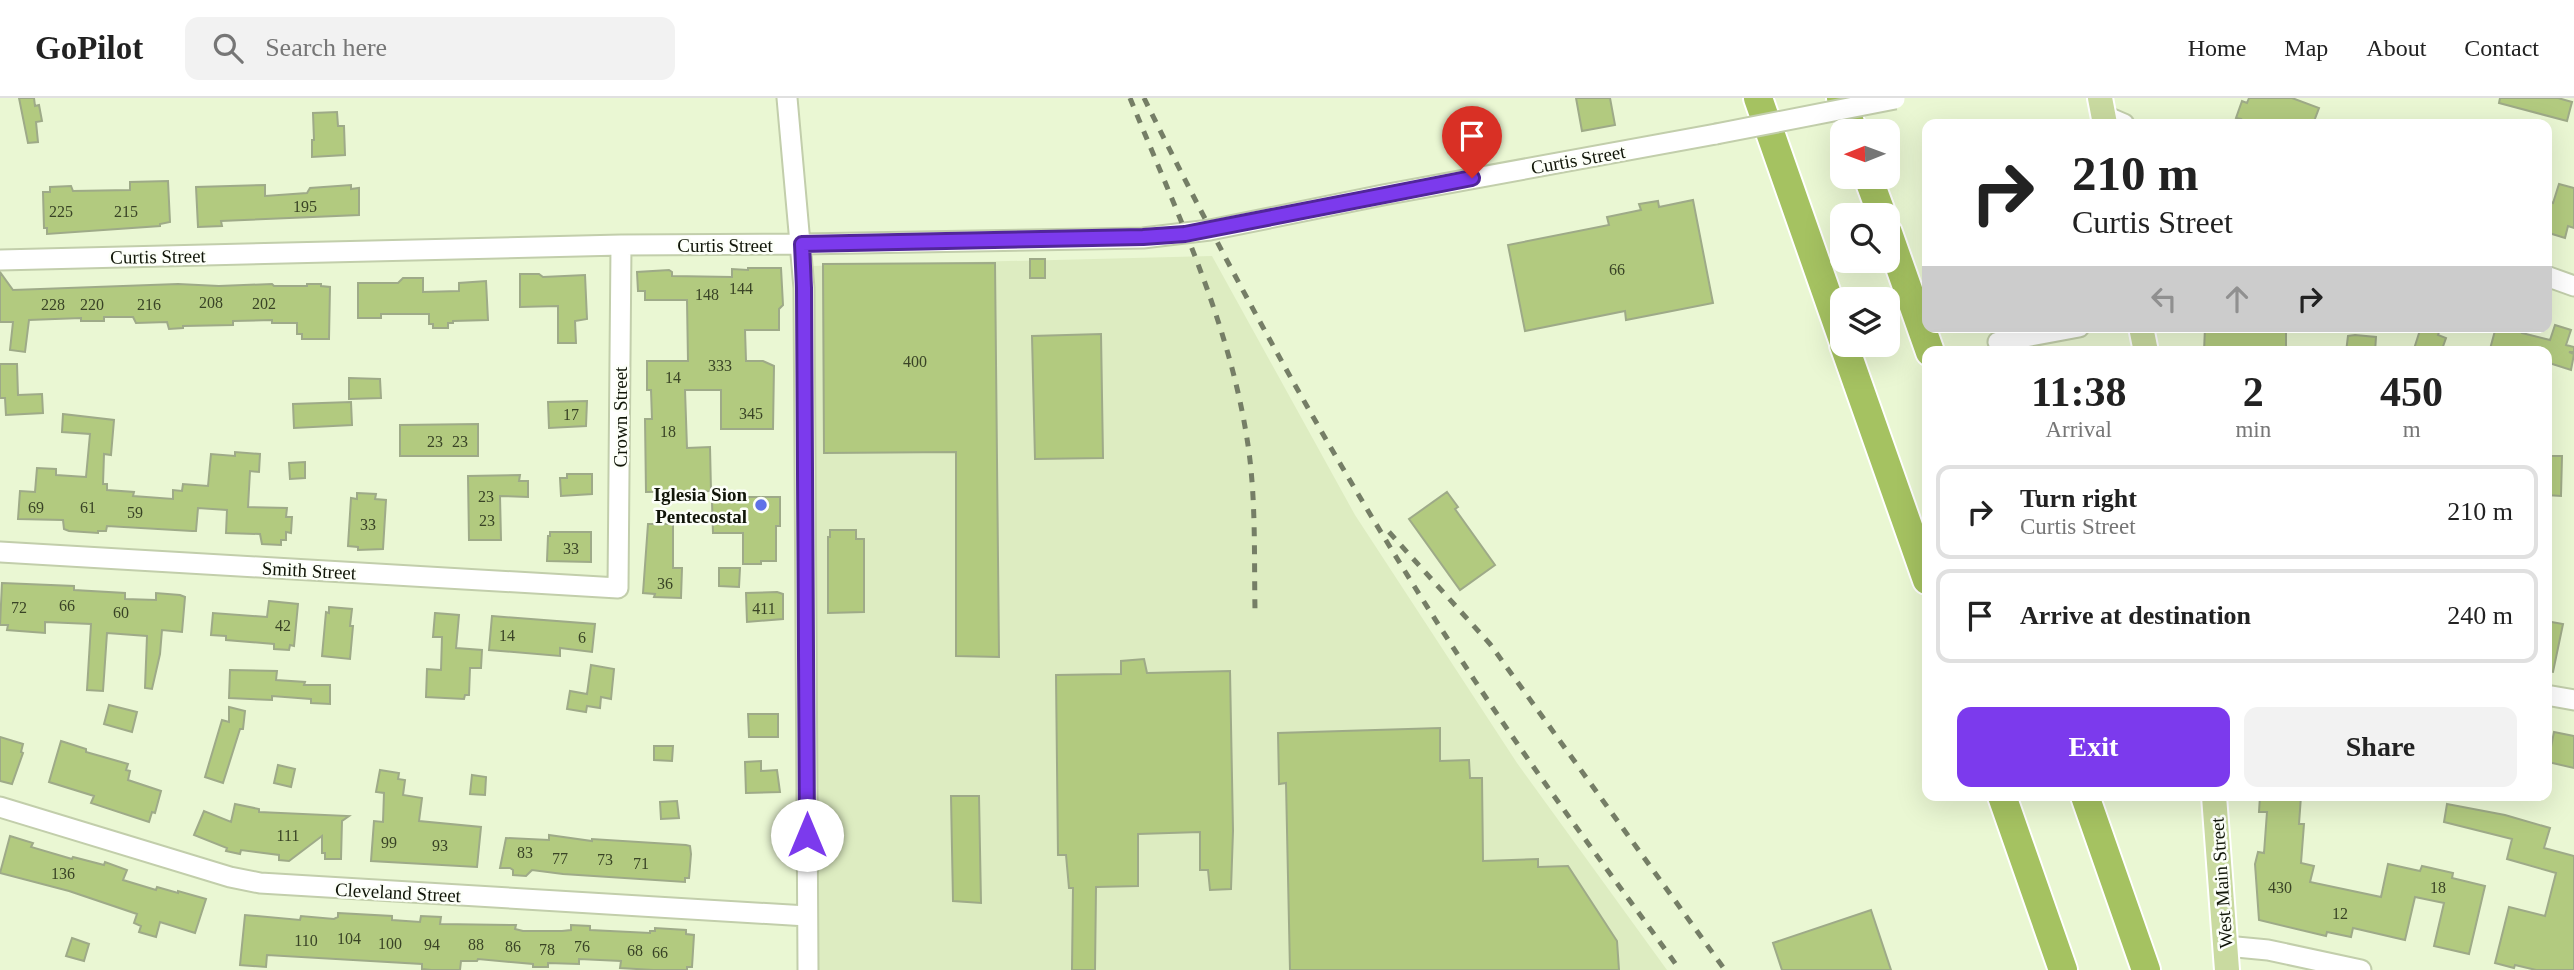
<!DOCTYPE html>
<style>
body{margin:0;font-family:"Times New Roman",serif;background:#f2f2f2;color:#222;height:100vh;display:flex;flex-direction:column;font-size:26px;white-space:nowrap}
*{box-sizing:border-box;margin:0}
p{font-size:23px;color:#767676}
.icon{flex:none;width:38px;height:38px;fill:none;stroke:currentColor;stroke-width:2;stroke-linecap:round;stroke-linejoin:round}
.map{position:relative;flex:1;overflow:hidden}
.details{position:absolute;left:1922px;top:248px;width:630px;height:455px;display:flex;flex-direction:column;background:#fff;border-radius:14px;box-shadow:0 7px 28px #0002}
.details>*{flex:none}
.guide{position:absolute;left:1922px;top:21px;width:630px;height:214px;border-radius:14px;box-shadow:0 7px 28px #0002;background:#fff;color:#222;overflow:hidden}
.needle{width:46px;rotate:269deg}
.buttons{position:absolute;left:1830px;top:21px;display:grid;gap:14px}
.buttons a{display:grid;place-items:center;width:70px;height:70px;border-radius:14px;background:#fff;box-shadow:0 7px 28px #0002;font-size:35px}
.pin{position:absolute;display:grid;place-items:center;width:60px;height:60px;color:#fff;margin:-72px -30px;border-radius:50% 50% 50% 0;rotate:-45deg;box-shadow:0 0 7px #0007}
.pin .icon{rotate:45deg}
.me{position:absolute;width:77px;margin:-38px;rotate:0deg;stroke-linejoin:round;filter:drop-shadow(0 0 5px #0008)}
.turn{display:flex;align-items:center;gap:24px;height:147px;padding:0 35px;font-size:32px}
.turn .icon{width:91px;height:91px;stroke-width:2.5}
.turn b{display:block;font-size:49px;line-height:60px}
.lanes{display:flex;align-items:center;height:66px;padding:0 35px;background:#0003;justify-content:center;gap:35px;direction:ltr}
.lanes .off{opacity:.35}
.eta{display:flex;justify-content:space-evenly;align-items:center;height:119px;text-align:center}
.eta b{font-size:42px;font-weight:700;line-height:49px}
.button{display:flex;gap:14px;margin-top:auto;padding:14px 35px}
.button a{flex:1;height:80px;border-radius:14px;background:#7c3aed;color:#fff;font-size:28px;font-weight:700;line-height:80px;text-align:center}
.button a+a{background:#f2f2f2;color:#222}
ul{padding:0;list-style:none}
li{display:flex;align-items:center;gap:21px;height:94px;margin:0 14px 10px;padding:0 21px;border:4px solid #e0e0e0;border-radius:14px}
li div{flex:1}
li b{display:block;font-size:26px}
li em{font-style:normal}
header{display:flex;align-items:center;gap:42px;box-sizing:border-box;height:98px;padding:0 35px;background:#fff;border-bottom:2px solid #e0e0e0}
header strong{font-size:33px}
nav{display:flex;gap:38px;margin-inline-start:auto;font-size:24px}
.search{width:490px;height:63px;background:#f2f2f2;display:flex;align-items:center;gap:18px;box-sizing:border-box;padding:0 24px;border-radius:14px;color:#767676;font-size:26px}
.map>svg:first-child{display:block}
.built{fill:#ddecc1}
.building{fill:#b2ca7f;stroke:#9eaa88;stroke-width:2}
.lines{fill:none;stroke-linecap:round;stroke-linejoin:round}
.minor-casing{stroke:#c2ceab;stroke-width:23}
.major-casing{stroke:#fff;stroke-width:28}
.highway-casing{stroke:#fff;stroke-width:32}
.minor{stroke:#fff;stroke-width:19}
.major{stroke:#c9daa0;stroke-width:24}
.highway{stroke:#a5c261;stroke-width:28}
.rail{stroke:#757e66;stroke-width:5;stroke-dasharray:9 9;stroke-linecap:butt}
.minor-bridge-casing{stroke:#c2ceab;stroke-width:23;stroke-linecap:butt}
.minor-bridge{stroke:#fff;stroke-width:19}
.route-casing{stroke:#51269a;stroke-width:18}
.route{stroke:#7c3aed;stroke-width:12}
.poi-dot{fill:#5f71e8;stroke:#fcfff8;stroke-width:2.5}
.labels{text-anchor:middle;stroke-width:5;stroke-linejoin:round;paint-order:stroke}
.number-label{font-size:16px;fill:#394326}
.street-label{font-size:19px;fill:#111609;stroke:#fcfff8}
.poi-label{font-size:19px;font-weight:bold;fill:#111609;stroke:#fcfff8;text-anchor:end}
</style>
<header>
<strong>GoPilot</strong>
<div class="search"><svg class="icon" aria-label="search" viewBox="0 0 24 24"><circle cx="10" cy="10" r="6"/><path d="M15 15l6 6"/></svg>Search here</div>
<nav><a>Home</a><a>Map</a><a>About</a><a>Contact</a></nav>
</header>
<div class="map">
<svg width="2574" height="872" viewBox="0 0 2574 872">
<rect width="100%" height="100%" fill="#eaf7d3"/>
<path class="built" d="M 1212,158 L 1355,417 L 1517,665 L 1667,872 L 817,872 L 811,168 Z"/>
<path class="building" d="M 19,0 L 34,0 L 35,8 L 39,7 L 42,23 L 36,24 L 38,44 L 28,45 Z
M 1576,0 L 1610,0 L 1615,27 L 1582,33 Z
M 2249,0 L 2292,0 L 2319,10 L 2313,26 L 2239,26 L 2241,21 L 2236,20 L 2242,3 L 2247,5 Z
M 2500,0 L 2558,0 L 2572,4 L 2567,23 L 2499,5 Z
M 337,14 L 338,28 L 344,28 L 345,57 L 312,59 L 312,42 L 314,42 L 313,15 Z
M 168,83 L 170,124 L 160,126 L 160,128 L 47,136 L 47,130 L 44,130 L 43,94 L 50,94 L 50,89 L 71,88 L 73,93 L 130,92 L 130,84 Z
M 2559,86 L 2574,90 L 2574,130 L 2568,128 L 2565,140 L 2549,135 L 2550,132 L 2546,131 L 2548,118 L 2546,112 L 2549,104 L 2553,105 Z
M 265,87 L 265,98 L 307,95 L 310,90 L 351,87 L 351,91 L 359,90 L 359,117 L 221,123 L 222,128 L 198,129 L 196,89 Z
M 1693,102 L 1713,205 L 1626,222 L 1625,213 L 1525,233 L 1508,147 L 1609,127 L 1607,119 L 1641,112 L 1639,106 L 1658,103 L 1659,109 Z
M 1030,161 L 1045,161 L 1045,180 L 1030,180 Z
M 995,165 L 999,559 L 956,558 L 956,354 L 824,355 L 823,166 Z
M 748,170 L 781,170 L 783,207 L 779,211 L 779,232 L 745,232 L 746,263 L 763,263 L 774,268 L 773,331 L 721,331 L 721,292 L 685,292 L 687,350 L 710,349 L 711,393 L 646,394 L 645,321 L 652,321 L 651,292 L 647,292 L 647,263 L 688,263 L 687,202 L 645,202 L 645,193 L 638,193 L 637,174 L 669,172 L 672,174 L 672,178 L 732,179 L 732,171 L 748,172 Z
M 0,174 L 13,192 L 178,186 L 219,188 L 272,186 L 274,188 L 307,188 L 307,186 L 321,186 L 321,188 L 330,189 L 329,241 L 302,241 L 302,236 L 297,236 L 297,225 L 272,225 L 272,222 L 233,223 L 233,227 L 183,228 L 183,230 L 169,231 L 167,224 L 136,225 L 133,219 L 104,219 L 104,223 L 81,223 L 81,220 L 29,222 L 25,254 L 10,252 L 13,224 L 0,224 Z
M 520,176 L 539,176 L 543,179 L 585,177 L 587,221 L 575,223 L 576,245 L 558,245 L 558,208 L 520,209 Z
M 403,180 L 423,180 L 423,194 L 459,193 L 459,185 L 486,183 L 488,222 L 453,223 L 453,225 L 448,225 L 448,230 L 433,230 L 433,226 L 429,226 L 429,216 L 381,216 L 381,220 L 358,220 L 358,185 L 398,185 Z
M 2555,227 L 2571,232 L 2566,247 L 2574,249 L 2574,254 L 2569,254 L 2574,256 L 2571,272 L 2546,264 L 2546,254 L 2500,254 L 2490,251 L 2496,229 L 2523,229 L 2522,235 L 2550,242 Z
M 2205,229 L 2286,229 L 2286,254 L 2204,254 Z
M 2421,229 L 2441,229 L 2438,237 L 2446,240 L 2441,254 L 2413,254 Z
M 1101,236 L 1103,360 L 1035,361 L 1032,238 Z
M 2355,237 L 2376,239 L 2375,254 L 2346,254 L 2348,238 Z
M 0,266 L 17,266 L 18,297 L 42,296 L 43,315 L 6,317 L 5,300 L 0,300 Z
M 349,280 L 380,281 L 381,300 L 349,301 Z
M 587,303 L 586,328 L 549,330 L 548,304 Z
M 351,304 L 352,327 L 294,330 L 293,306 Z
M 63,316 L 114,322 L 111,357 L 104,356 L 103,386 L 107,386 L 107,392 L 134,394 L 133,398 L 173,401 L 173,392 L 182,393 L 183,386 L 208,388 L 211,356 L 235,358 L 235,354 L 260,356 L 259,374 L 250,373 L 248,409 L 287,410 L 286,419 L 292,419 L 291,435 L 286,434 L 286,442 L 281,442 L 281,447 L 262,446 L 260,436 L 226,435 L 227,412 L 198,410 L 196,433 L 192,433 L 107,428 L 106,433 L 98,433 L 98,435 L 69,433 L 64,431 L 63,422 L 18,421 L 20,393 L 35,394 L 37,370 L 56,371 L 56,377 L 86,379 L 90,336 L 62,334 Z
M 478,326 L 478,358 L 400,358 L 400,327 Z
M 2546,358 L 2562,358 L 2561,398 L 2546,397 Z
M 305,364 L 305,380 L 290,381 L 289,365 Z
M 567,376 L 592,376 L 592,396 L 561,398 L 560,380 L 567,380 Z
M 520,377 L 519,383 L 528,383 L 528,399 L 500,398 L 501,442 L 469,442 L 468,378 Z
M 1447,394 L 1458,409 L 1455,411 L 1495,467 L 1460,492 L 1409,421 Z
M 357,395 L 376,396 L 375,401 L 386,402 L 383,451 L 358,452 L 358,449 L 348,448 L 351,400 L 357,401 Z
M 742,399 L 780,399 L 780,428 L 776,428 L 776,463 L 761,463 L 761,466 L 743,466 L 743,435 L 713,435 L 712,404 L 742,403 Z
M 648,426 L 673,426 L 673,470 L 682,470 L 681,500 L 654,499 L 655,496 L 643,495 Z
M 830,432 L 856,432 L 856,441 L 864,441 L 864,514 L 828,515 L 828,439 L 830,439 Z
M 550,434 L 591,434 L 591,464 L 547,463 L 548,438 L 550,438 Z
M 719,470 L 740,470 L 739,489 L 719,488 Z
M 2,485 L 74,488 L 74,492 L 125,495 L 125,501 L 156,502 L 156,495 L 180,497 L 185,499 L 182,534 L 162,532 L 160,556 L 152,591 L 145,590 L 147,538 L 107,535 L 103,593 L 87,592 L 91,526 L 45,524 L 45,535 L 7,532 L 8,527 L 0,527 Z
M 777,494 L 783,496 L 783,521 L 747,524 L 746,495 Z
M 269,503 L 298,506 L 294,548 L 290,547 L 289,552 L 274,551 L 274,546 L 226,542 L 226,538 L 211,537 L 213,515 L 267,519 Z
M 329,509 L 352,511 L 350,528 L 353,528 L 350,561 L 322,558 L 326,514 L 329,515 Z
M 435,515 L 459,517 L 456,550 L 482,552 L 481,570 L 470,570 L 469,597 L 465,597 L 464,601 L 426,599 L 427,571 L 441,572 L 442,539 L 433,539 Z
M 492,518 L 595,526 L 592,554 L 560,550 L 560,558 L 489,552 Z
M 2546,523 L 2563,526 L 2553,574 L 2546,573 Z
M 1144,561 L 1147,575 L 1230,573 L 1233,733 L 1231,791 L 1210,792 L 1208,772 L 1200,772 L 1200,734 L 1138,736 L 1138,788 L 1096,789 L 1095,872 L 1072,872 L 1073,790 L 1069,790 L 1066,757 L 1058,757 L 1056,577 L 1121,576 L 1121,563 Z
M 591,567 L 614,571 L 611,601 L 601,599 L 600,610 L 587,608 L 586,614 L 567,611 L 570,593 L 587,596 Z
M 230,572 L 277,573 L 276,582 L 305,584 L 304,587 L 330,587 L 330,606 L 311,605 L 311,601 L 272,598 L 272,602 L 229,600 Z
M 109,607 L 137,614 L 132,634 L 104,626 Z
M 229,609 L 245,613 L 243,631 L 240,631 L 223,685 L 205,679 L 222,622 L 229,624 Z
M 748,616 L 778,616 L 778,639 L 749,639 Z
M 1440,630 L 1440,663 L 1469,662 L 1470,680 L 1482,680 L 1483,763 L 1538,761 L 1538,769 L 1568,768 L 1617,843 L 1619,872 L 1290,872 L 1286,685 L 1279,686 L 1278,635 Z
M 2554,634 L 2574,638 L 2574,670 L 2548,664 Z
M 0,639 L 23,646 L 21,654 L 23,655 L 12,686 L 0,683 Z
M 61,643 L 86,651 L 86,654 L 128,666 L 126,672 L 130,673 L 128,682 L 161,693 L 155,715 L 152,714 L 149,724 L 91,705 L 94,698 L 49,684 Z
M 654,648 L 673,648 L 672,663 L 654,662 Z
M 761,663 L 761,673 L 777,672 L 780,694 L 746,695 L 745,664 Z
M 278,667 L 295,671 L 291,689 L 274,685 Z
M 380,672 L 399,675 L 398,681 L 405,682 L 403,697 L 422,700 L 419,723 L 481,729 L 477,769 L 371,763 L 374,723 L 383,724 L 384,695 L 376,694 Z
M 472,677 L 486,679 L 485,697 L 470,696 Z
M 951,698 L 979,698 L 981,805 L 953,803 Z
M 2260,698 L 2301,698 L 2299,726 L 2304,726 L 2301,765 L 2314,768 L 2310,784 L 2381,799 L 2388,766 L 2420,773 L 2422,768 L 2453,775 L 2452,780 L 2485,788 L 2469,856 L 2434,848 L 2444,805 L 2415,799 L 2405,842 L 2353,830 L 2351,839 L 2327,834 L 2326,838 L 2259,822 L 2255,766 L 2258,754 L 2264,755 L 2267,714 L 2259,714 Z
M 677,703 L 679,720 L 661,721 L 660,704 Z
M 235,706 L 259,711 L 259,714 L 349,718 L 342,723 L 341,761 L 325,761 L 325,755 L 322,755 L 322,738 L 289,763 L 279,762 L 279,757 L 241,752 L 240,756 L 226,753 L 227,750 L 194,737 L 204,713 L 231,724 Z
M 2447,706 L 2505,717 L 2550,730 L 2544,750 L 2574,758 L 2574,872 L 2536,872 L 2515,867 L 2514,870 L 2495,865 L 2509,809 L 2545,818 L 2556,775 L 2507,761 L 2512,741 L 2444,724 Z
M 549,737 L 592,743 L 592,741 L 686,747 L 690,748 L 691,756 L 689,780 L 685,780 L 685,784 L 563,776 L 532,772 L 526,778 L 513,777 L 513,772 L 510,770 L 500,770 L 506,740 L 549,742 Z
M 10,738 L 33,745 L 31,749 L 72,761 L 73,759 L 104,767 L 105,764 L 127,772 L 123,782 L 156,792 L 157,789 L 178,795 L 178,793 L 206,801 L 195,835 L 160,824 L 156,839 L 139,834 L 141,828 L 134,825 L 137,816 L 69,793 L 0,775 Z
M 1871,812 L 1891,872 L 1782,872 L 1773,845 Z
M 338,815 L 392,818 L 392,822 L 420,824 L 421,818 L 441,819 L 440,826 L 516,827 L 515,831 L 523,833 L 562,833 L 571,832 L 571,827 L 590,828 L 590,832 L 650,835 L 650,833 L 655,833 L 655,830 L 686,832 L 686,836 L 694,837 L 692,869 L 687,869 L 687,872 L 653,872 L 620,870 L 621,863 L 579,861 L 579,866 L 548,865 L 548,869 L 533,869 L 533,866 L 478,861 L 477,863 L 461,863 L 460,872 L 431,872 L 422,871 L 422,866 L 267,857 L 266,869 L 240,867 L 245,817 L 300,822 L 301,818 L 334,821 L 338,819 Z
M 72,840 L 89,846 L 84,863 L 66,858 Z"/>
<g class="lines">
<g class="minor-casing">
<path id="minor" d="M 787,0 L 804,190 L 808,872
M 2103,17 L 2124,26
M 0,162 L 621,147 L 802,146 L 1143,140 L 1210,132 L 1383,97 L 1716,36
M 2546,178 L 2574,188
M 1998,244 L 2079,229
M 0,454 L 618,490 L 621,147
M 2546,597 L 2574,602
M 0,709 L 230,779 L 260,785 L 807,818
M 2226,848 L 2268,852 L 2361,872"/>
</g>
<g class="major-casing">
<path id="major" d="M 2100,0 L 2105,26
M 2141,229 L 2146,254
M 2214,698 L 2227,872"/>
</g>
<g class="highway-casing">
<path id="highway" d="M 1758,0 L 1843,242
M 1841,0 L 1853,33
M 1868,79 L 1882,117
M 1888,135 L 1930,254
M 1844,247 L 1927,482
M 2002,698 L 2063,872
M 2085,698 L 2146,872"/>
</g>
<use href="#minor" class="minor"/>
<use href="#major" class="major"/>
<use href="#highway" class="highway"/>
<path class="rail" d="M 1130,0 C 1176,113 1230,225 1248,347 C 1256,401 1254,457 1255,512
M 1144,0 C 1243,201 1352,396 1475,583 C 1540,682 1611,776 1680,872
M 1389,434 L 1490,546 L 1725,872"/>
<g class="minor-bridge-casing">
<path id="minor-bridge" d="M 1716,36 L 1895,1"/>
</g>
<use href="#minor-bridge" class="minor-bridge"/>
</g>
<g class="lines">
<g class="route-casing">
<path id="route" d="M 807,737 L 804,190 L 802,146 L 1143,139 L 1185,136 L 1472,80"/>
</g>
<use href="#route" class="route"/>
</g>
<circle class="poi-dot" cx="761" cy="407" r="7"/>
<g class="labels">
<g class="number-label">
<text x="305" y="114">195</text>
<text x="61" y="119">225</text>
<text x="126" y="119">215</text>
<text x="1617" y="177">66</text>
<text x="741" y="196">144</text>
<text x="707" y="202">148</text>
<text x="211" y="210">208</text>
<text x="264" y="211">202</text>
<text x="53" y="212">228</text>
<text x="92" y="212">220</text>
<text x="149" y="212">216</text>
<text x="915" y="269">400</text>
<text x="720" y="273">333</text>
<text x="673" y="285">14</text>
<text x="751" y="321">345</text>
<text x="571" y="322">17</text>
<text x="668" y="339">18</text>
<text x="435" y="349">23</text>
<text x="460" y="349">23</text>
<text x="486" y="404">23</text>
<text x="36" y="415">69</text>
<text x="88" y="415">61</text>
<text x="135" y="420">59</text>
<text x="487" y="428">23</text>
<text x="368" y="432">33</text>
<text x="571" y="456">33</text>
<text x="665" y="491">36</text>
<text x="67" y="513">66</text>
<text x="19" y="515">72</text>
<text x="764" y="516">411</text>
<text x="121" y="520">60</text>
<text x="283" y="533">42</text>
<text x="507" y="543">14</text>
<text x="582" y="545">6</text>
<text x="288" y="743">111</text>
<text x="389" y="750">99</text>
<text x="440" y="753">93</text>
<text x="525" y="760">83</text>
<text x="560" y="766">77</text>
<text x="605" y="767">73</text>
<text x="641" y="771">71</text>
<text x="63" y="781">136</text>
<text x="2280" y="795">430</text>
<text x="2438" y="795">18</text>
<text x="2340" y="821">12</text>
<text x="349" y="846">104</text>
<text x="306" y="848">110</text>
<text x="390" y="851">100</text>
<text x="432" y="852">94</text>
<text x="476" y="852">88</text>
<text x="513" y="854">86</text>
<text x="582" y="854">76</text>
<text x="547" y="857">78</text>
<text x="635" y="858">68</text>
<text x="660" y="860">66</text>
</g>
<g class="street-label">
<text transform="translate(1578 61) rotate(-10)" y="7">Curtis Street</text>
<text x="725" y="154">Curtis Street</text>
<text transform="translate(158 158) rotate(-1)" y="7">Curtis Street</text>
<text transform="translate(620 319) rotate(-90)" y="7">Crown Street</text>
<text transform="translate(309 472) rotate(3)" y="7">Smith Street</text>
<text transform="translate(2221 785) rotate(-94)" y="7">West Main Street</text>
<text transform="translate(398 794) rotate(3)" y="7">Cleveland Street</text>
</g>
<g class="poi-label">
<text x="747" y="403">Iglesia Sion<tspan x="747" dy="22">Pentecostal</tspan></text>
</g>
</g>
</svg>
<div class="buttons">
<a><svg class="needle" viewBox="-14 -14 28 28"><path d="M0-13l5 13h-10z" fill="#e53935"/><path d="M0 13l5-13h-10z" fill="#767676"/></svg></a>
<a><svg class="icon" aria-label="search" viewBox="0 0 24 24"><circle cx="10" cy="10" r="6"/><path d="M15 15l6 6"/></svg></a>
<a><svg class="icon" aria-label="layers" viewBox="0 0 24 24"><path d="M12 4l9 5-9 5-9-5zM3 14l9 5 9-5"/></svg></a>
</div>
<div class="pin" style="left:1472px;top:80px;background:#d93025"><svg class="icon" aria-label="arrive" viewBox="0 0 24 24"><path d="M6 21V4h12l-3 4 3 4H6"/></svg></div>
<svg class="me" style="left:807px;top:737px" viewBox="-20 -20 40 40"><circle r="19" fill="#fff"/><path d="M0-13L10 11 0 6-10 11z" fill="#7c3aed"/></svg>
<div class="guide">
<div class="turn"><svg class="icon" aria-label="right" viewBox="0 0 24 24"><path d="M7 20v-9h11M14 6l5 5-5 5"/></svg><div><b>210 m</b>Curtis Street</div></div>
<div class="lanes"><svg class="icon off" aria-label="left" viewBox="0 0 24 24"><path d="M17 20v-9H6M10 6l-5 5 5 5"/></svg><svg class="icon off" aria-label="ahead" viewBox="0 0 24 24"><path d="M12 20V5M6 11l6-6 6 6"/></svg><svg class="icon" aria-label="right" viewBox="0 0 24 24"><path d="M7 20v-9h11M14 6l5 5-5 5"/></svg></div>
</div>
<section class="details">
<div class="eta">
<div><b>11:38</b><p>Arrival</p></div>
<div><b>2</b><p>min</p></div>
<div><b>450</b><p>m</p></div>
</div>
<ul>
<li><svg class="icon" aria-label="right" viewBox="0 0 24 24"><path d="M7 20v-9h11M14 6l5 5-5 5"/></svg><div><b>Turn right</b><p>Curtis Street</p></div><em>210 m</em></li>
<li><svg class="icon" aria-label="arrive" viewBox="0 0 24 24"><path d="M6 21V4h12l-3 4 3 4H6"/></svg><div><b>Arrive at destination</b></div><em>240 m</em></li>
</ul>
<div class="button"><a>Exit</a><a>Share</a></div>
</section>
</div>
